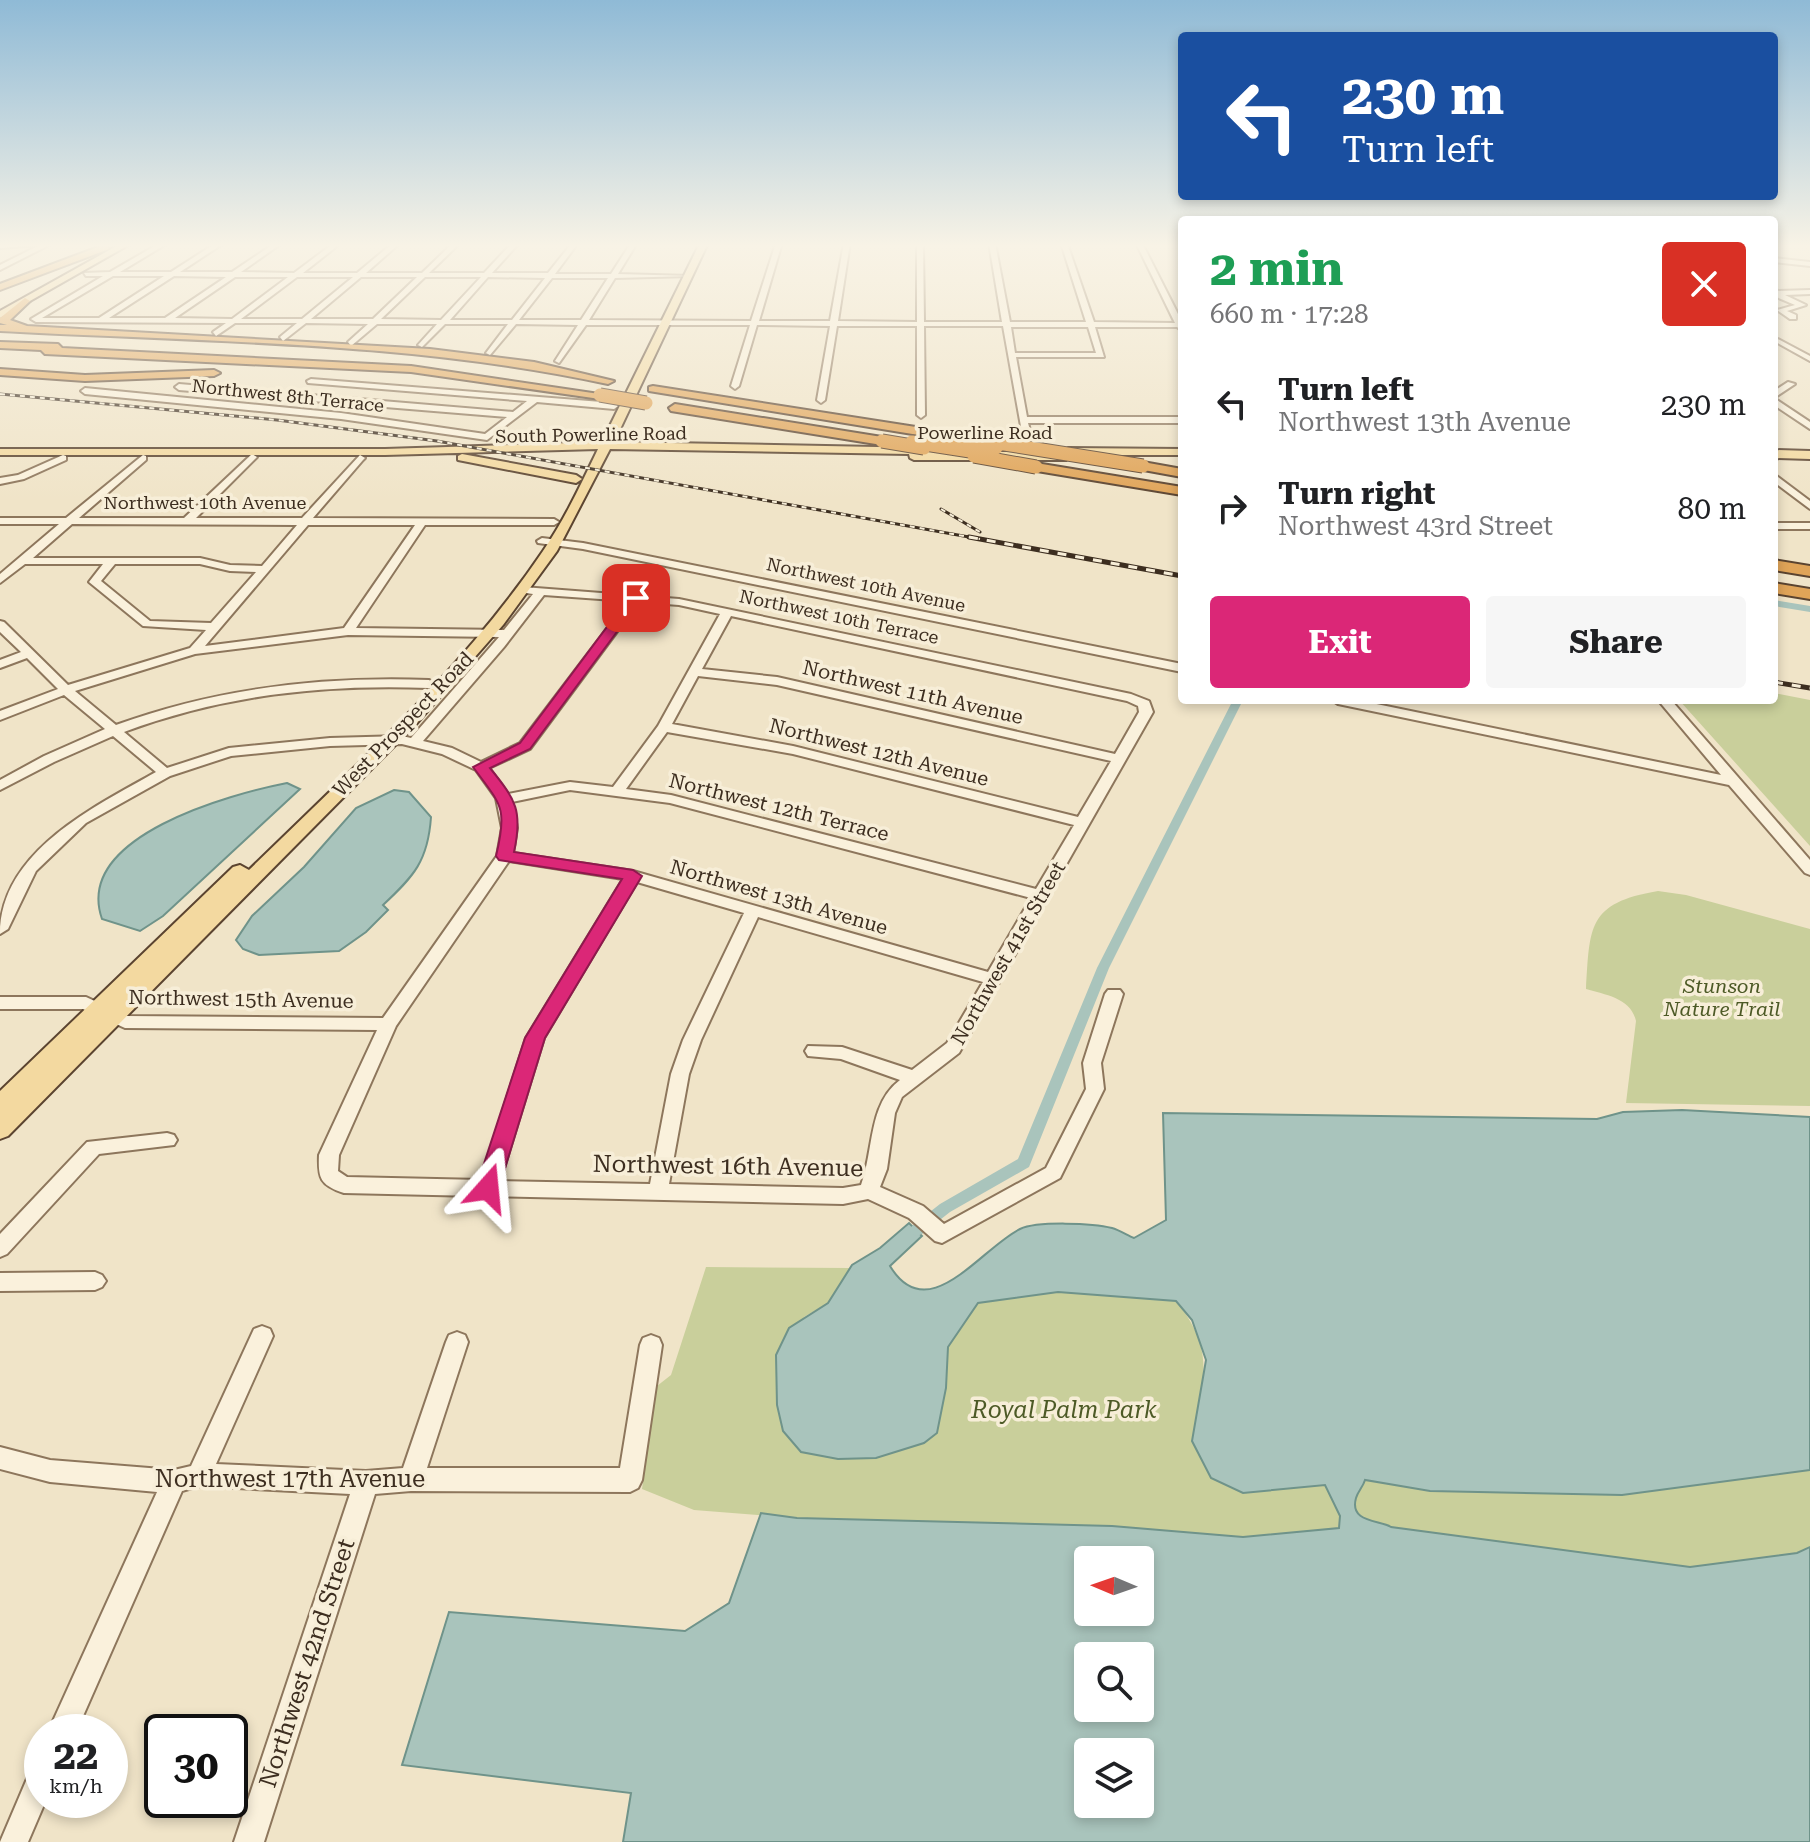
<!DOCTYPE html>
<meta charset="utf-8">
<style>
body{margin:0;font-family:"Roboto Serif",serif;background:#f6f6f6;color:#202124;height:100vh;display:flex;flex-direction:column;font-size:30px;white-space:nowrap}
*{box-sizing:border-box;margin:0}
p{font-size:26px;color:#757577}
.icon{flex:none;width:44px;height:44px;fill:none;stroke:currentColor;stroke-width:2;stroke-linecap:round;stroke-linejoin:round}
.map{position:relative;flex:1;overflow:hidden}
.panel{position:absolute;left:1178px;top:216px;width:600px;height:488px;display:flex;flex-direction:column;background:#fff;border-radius:8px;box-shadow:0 4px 12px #0003}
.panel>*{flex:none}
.top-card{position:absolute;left:1178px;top:32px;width:600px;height:168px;border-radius:8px;box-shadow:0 4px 12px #0003;background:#1a4fa0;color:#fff;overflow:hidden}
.needle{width:52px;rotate:272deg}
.buttons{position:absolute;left:1074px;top:1546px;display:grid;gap:16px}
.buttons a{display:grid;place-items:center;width:80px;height:80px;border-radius:8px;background:#fff;box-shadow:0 4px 12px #0003;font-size:40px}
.speed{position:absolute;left:24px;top:1714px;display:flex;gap:16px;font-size:40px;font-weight:700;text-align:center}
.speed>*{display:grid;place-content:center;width:104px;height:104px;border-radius:50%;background:#fff;box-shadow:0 4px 12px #0003;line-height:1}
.speed small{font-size:20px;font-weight:400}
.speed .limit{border:4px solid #111;border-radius:12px;background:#fff;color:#111}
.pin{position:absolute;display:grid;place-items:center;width:68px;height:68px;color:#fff;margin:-34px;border-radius:16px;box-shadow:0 4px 12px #0006}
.me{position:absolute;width:88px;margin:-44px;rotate:18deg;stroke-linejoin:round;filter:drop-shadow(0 0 6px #0008)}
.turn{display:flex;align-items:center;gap:28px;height:168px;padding:0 32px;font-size:36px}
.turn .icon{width:104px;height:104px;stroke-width:2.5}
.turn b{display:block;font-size:56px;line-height:68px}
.round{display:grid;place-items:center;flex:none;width:84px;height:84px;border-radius:8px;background:#f6f6f6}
.summary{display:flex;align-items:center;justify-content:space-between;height:136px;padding:0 32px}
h1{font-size:48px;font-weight:700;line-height:60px;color:#1e9e55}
.action{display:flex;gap:16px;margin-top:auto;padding:16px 32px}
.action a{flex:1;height:92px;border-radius:8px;background:#db2777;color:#fff;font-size:32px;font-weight:700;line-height:92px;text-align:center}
.action a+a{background:#f6f6f6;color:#202124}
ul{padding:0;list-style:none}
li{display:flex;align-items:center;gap:24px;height:104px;padding:0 32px}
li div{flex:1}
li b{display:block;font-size:30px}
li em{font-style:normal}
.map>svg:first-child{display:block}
.green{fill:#c9cf9b}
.water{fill:#a9c4bc;stroke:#6f938a;stroke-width:2;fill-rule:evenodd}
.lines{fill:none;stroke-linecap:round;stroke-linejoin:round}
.canal{fill:#a9c4bc;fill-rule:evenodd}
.minor-casing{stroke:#8d765c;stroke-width:4}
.major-casing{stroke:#5b4430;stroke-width:4}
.highway-casing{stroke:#5b4430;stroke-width:4}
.minor{fill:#faf1dc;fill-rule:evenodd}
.major{fill:#f3d9a0;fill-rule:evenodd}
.highway{fill:#e0a458;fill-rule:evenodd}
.rail-far1-casing{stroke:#3d2e20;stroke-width:3}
.rail-casing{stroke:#3d2e20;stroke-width:5}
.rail-far1{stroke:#f7eed8;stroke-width:2;stroke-dasharray:5;stroke-linecap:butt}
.rail{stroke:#f7eed8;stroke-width:3;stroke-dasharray:9;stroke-linecap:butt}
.highway-bridge-casing{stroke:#5b4430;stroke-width:15;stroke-linecap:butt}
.highway-bridge{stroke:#e0a458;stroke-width:13}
.route{fill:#db2777;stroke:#8e194d;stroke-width:2}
.labels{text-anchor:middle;stroke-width:7;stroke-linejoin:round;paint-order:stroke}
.far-street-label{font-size:18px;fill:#3d2e20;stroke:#f7eed8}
.street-label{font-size:20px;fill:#3d2e20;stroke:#f7eed8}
.park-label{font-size:20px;font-style:italic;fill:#4d5a26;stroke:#f7eed8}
.near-street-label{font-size:24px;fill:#3d2e20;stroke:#f7eed8}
.near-park-label{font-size:24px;font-style:italic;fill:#4d5a26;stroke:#f7eed8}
</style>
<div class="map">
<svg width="1810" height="1842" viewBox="0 0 1810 1842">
<rect width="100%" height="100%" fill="#f0e4c8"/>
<path class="green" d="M 1774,693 L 1810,700 L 1810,846 L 1679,700 L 1774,700 Z
M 1658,891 L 1686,895 L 1810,929 L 1810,1106 L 1626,1103 L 1636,1021 C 1631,998 1606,995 1586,989 C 1590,927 1587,903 1658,891 Z
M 706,1267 L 850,1268 L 828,1303 L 804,1317 L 777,1405 L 783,1431 L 801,1452 L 946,1388 L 948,1347 L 978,1303 L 1058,1292 L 1176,1301 C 1218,1353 1202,1382 1192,1442 L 1365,1480 L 1430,1491 L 1622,1495 L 1810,1470 L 1810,1547 L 1797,1553 L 1690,1567 L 1391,1527 L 1243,1537 L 1112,1526 L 797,1518 L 694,1510 L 642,1489 L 657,1386 L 671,1375 Z"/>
<path class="water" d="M 287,783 L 300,789 L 163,916 L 140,931 L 102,919 C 73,836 231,794 287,783 Z
M 394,790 L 409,792 L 431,817 C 428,861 414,876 383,905 L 388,910 L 366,932 L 339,951 L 259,955 L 243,949 L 236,940 L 252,916 L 304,867 L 356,808 Z
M 1682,1110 L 1810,1117 L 1810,1470 L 1622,1495 L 1430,1491 L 1365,1480 C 1363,1487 1358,1491 1356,1498 C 1349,1523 1380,1520 1391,1527 L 1690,1567 L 1797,1553 L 1810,1547 L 1810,1842 L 623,1842 L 631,1793 L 402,1765 L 449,1612 L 685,1631 L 729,1603 L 761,1513 L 797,1518 L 1112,1526 L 1243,1537 L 1339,1528 L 1340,1516 L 1325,1485 L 1243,1493 L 1211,1478 L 1192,1441 L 1206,1360 L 1192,1320 L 1176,1301 L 1058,1292 L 978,1303 L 948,1347 L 946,1388 L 937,1433 L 924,1443 L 876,1458 L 838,1459 L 801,1452 L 783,1431 L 777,1405 L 776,1355 L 789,1328 L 828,1303 L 852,1265 L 880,1248 L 909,1223 L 922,1236 L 890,1266 C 928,1329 981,1248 1020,1229 C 1037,1221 1093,1223 1112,1228 C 1119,1230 1127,1235 1134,1238 L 1166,1220 L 1163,1113 L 1597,1119 L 1623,1112 ZM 1088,1560 L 1140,1560 L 1140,1612 L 1088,1612 ZM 1088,1656 L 1140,1656 L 1140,1708 L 1088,1708 ZM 1088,1752 L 1140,1752 L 1140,1804 L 1088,1804 Z"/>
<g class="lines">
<path class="canal" d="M 1774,600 L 1810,606 L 1810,612 L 1774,606 Z
M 1233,700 L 1243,700 L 1109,968 L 1029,1167 L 950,1212 L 922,1234 L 917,1236 L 912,1234 L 909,1230 L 912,1226 L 940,1204 L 1018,1159 L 1097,968 Z"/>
<g class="minor-casing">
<path id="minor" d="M 52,243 L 51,244 L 0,270 L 0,265 L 40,245 L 0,248 L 0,244 Z
M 160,243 L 168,243 L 120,272 L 171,272 L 216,243 L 224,243 L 180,272 L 232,272 L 275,243 L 282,243 L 241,272 L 294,273 L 334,243 L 341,243 L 303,273 L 357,273 L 393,243 L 400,243 L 366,273 L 422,273 L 453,243 L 460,243 L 429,273 L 484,273 L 512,243 L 519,243 L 492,273 L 548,273 L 572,243 L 578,243 L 555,274 L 611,274 L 631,243 L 637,243 L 618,274 L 691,276 L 615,278 L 589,320 L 751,321 L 776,243 L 782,243 L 759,321 L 830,321 L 844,243 L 850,243 L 838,321 L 917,322 L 917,243 L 923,243 L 924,322 L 1002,322 L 989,243 L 995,243 L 1010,322 L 1086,322 L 1061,243 L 1067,243 L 1094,322 L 1175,323 L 1136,243 L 1142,243 L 1182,322 L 1182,331 L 1177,327 L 1095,327 L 1104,357 L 1016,357 L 1027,417 L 1182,417 L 1182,423 L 1028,423 L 1030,430 L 1022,432 L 1003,326 L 924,326 L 925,415 L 921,418 L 917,415 L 917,326 L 837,326 L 825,400 L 821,403 L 817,400 L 830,326 L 757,325 L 739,386 L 735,389 L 731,386 L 750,325 L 586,325 L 559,363 L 555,361 L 578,325 L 516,324 L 490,355 L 486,353 L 508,324 L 445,324 L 422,347 L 418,345 L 437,324 L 377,324 L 351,346 L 348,342 L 368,324 L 306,323 L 283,341 L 280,337 L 297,323 L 235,323 L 216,336 L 213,332 L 226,323 L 36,322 L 31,319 L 103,276 L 86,276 L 84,273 L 110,272 ZM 113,276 L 164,276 L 99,318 L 42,318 ZM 174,276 L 226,277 L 165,318 L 109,318 ZM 235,277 L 288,277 L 232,319 L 175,318 ZM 297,277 L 353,277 L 302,319 L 241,319 ZM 361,277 L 417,277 L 373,319 L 311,319 ZM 425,277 L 481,277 L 441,320 L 381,319 ZM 488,277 L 545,278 L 512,320 L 450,320 ZM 552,278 L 608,278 L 581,320 L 519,320 ZM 1011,327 L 1088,327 L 1096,353 L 1015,353 Z
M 1774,258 L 1810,262 L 1810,266 L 1774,262 Z
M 1810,290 L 1810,294 L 1785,295 L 1806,305 L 1787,311 L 1796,315 L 1796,319 L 1790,319 L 1777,310 L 1795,305 L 1774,296 L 1774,291 Z
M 1774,337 L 1810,356 L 1810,361 L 1774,341 Z
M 311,379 L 614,403 L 618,406 L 614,409 L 537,402 L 487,440 L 341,419 L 85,394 L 81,391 L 85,388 L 341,413 L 485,434 L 507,417 L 179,390 L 175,387 L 179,384 L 513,412 L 527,401 L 308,383 L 307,381 Z
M 1788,382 L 1795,384 L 1774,398 L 1774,391 Z
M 1774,398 L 1810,422 L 1810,429 L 1774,405 Z
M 252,454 L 257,457 L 196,518 L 302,518 L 360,455 L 365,458 L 363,460 L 313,518 L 554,519 L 559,522 L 554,525 L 425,525 L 356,628 L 504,630 L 533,594 L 519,592 L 517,590 L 523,587 L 679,599 L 1131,694 L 1149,701 L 1153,712 L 959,1053 L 902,1097 L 895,1113 L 887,1169 L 880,1187 L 923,1206 L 944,1224 L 1046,1168 L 1086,1089 L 1083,1063 L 1105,994 L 1108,990 L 1120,990 L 1123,994 L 1101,1063 L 1104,1089 L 1060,1178 L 942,1243 L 935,1241 L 909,1218 L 868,1199 L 843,1204 L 344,1193 C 320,1185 318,1178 319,1155 L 377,1030 L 125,1028 L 83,1009 L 0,1009 L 0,997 L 86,997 L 127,1016 L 383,1018 L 497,856 L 502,828 L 496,798 L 476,770 L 442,754 L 402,744 L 330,746 L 231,756 L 170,776 L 86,823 L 36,871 L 8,929 L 0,934 C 0,852 94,807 156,772 L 113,736 L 54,762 L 0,790 L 0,780 L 44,756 L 105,729 L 64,695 L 0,720 L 0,711 L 58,689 L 27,658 L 0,668 L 0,660 L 21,652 L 0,632 L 0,621 L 4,622 L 68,685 L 190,648 L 206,630 L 143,626 L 89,582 L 103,564 L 25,564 L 0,583 L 0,574 L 59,524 L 0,524 L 0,518 L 66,518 L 143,455 L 146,456 L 146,460 L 79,518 L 184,518 ZM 72,524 L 297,525 L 262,566 L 230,565 L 200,558 L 33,558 ZM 308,525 L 415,525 L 344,628 L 205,646 ZM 115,564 L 200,564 L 230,571 L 256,572 L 211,623 L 150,621 L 101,581 ZM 544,595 L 628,601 L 520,743 L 481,762 L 452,748 L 423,741 L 504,647 ZM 639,602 L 679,605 L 720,614 L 658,726 L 613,787 L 570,782 L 508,794 L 489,768 L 530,749 ZM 731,616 L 1127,701 L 1138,706 L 1139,712 L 1115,754 L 777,677 L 702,669 ZM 348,635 L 499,637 L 411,738 L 402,736 L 330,738 L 229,748 L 167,768 L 124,732 C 223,695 323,684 429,688 L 435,684 L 429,680 C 321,676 218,688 116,725 L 75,691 L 195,654 ZM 698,676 L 777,685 L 1111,761 L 1078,817 L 793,746 L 672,724 ZM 667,732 L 793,754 L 1074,825 L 1036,889 L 671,795 L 626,789 ZM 570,790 L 670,803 L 1031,898 L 988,972 L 633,871 L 513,853 L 517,828 L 512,802 ZM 509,861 L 623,879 L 526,1038 L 481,1180 L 347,1177 L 338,1171 L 339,1155 L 396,1026 ZM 637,882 L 744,913 L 683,1040 L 671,1074 L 650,1184 L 500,1181 L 544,1038 ZM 758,917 L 983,982 L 947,1043 L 912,1070 L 842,1047 L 808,1046 L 805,1051 L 808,1056 L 841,1059 L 900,1080 C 868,1104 874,1150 861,1185 L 843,1188 L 669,1184 L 689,1074 L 701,1040 Z
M 63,455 L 66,456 L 66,460 L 24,479 L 0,484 L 0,478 L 18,475 Z
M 1774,474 L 1810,501 L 1810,509 L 1774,482 Z
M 1774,523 L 1810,523 L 1810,529 L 1774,529 Z
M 542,538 L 583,543 L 1182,664 L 1182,672 L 583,549 L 538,543 L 537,541 Z
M 1332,700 L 1357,700 L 1721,775 L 1658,700 L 1671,700 L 1810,860 L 1810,875 L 1805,873 L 1729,785 L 1338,704 Z
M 167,1133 L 174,1135 L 177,1140 L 174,1145 L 99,1154 L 7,1254 L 0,1257 L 0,1234 L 87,1142 Z
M 95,1272 L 102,1275 L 106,1281 L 102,1287 L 95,1290 L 0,1291 L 0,1273 Z
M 262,1326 L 270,1329 L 273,1336 L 216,1464 L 366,1471 L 403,1468 L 446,1342 L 449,1335 L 457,1332 L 465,1335 L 468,1342 L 427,1468 L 620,1468 L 640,1345 L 643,1338 L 651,1335 L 659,1338 L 662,1345 L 642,1480 L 638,1488 L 630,1492 L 411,1491 L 375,1494 L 264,1842 L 234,1842 L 350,1494 L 199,1486 L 182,1491 L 76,1732 L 48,1732 L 157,1492 L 50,1482 L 0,1469 L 0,1447 L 50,1460 L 174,1470 L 191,1466 L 254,1329 Z
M 42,1763 L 42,1800 L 46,1800 L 28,1842 L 0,1842 L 32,1767 Z"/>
</g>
<g class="major-casing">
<path id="major" d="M 122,243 L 132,243 L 0,318 L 0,311 Z
M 700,243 L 708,243 L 614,442 L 928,448 L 933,452 L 1063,452 L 1068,448 L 1182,449 L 1182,455 L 1071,455 L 1066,460 L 914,460 L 910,458 L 909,454 L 610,449 L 557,551 L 503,625 L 417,723 L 8,1136 L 0,1139 L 0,1091 L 233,867 L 240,865 L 249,870 C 352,769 462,671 543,551 C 565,519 581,484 598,449 L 385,455 L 0,455 L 0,449 L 385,449 L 602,442 Z
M 1774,450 L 1810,451 L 1810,459 L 1774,458 Z
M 462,454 L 576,475 L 582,479 L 576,483 L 458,460 L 458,456 Z"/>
</g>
<g class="highway-casing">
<path id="highway" d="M 106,244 L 109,249 L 0,290 L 0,284 Z
M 25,298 L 30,301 L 10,320 L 27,326 L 430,349 L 534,362 L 614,381 L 608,384 C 409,341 202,342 0,331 L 0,325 L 7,325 L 0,323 L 0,318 Z
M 0,342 L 58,344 L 62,348 L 411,366 L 606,395 L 600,399 L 411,372 L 45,354 L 41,350 L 0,348 Z
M 0,369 L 85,375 L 214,370 L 220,373 L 214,376 L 85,381 L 0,375 Z
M 653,386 L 980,437 L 986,441 L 980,445 L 649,391 L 649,387 Z
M 675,404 L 882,437 L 888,441 L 882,445 L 671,411 L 669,408 Z
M 1143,462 L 1182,469 L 1182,477 L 1138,469 L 1138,463 Z
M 1036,463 L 1182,487 L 1182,495 L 1031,470 L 1029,467 Z
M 1774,560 L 1810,566 L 1810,576 L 1774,570 Z
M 1774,583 L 1810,589 L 1810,599 L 1774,593 Z"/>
</g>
<use href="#minor" class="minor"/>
<use href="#major" class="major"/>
<use href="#highway" class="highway"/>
<g class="rail-far1-casing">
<path id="rail-far1" d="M 0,394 L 277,420 L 437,441 L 980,539
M 941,509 L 980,532"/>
</g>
<g class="rail-casing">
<path id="rail" d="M 969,537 L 1182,576
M 1774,682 L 1810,688"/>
</g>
<use href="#rail-far1" class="rail-far1"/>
<use href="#rail" class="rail"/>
<g class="highway-bridge-casing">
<path id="highway-bridge" d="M 600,395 L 646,403
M 882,441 L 924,448
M 985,441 L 1143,466
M 912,442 L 970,451
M 956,442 L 996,448
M 974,456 L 1036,467"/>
</g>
<use href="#highway-bridge" class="highway-bridge"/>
</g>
<linearGradient id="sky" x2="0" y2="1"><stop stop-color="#8fbad6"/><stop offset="0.49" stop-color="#f8f3e6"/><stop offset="1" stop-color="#f8f3e6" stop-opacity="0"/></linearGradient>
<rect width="1810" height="501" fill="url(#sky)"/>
<path class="route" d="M 631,595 L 642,598 L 530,749 L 490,768 C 516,800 523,811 514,852 L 633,870 L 642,876 L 545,1038 L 499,1188 L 496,1194 L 480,1194 L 476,1188 L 525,1038 L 622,879 L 499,860 L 496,856 C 508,807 501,805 473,767 L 520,743 Z"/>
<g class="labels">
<g class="far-street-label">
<text transform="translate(288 396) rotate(6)" y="6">Northwest 8th Terrace</text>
<text x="985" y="439">Powerline Road</text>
<text transform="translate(591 435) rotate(-1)" y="6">South Powerline Road</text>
<text x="205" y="509">Northwest 10th Avenue</text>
<text transform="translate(866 585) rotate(12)" y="6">Northwest 10th Avenue</text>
<text transform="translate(839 617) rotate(12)" y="6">Northwest 10th Terrace</text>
</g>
<g class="street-label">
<text transform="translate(913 692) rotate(13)" y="7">Northwest 11th Avenue</text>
<text transform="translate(403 724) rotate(-46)" y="7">West Prospect Road</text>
<text transform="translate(879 752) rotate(14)" y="7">Northwest 12th Avenue</text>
<text transform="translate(779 807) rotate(14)" y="7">Northwest 12th Terrace</text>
<text transform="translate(779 897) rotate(16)" y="7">Northwest 13th Avenue</text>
<text transform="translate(1008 953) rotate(-60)" y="7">Northwest 41st Street</text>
<text transform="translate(241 999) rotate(1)" y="7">Northwest 15th Avenue</text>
</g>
<g class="park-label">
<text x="1722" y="993">Stunson<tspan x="1722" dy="23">Nature Trail</tspan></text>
</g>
<g class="near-street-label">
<text transform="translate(728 1166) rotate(1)" y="8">Northwest 16th Avenue</text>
<text x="290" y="1487">Northwest 17th Avenue</text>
<text transform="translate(307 1663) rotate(-72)" y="8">Northwest 42nd Street</text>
</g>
<g class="near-park-label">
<text x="1064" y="1418">Royal Palm Park</text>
</g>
</g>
</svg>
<div class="buttons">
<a><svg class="needle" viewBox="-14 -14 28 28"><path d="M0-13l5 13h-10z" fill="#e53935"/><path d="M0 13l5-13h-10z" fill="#757577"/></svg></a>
<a><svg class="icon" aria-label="search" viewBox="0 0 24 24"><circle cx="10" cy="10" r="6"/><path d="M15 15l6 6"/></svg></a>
<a><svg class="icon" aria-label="layers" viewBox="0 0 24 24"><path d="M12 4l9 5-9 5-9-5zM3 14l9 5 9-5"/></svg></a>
</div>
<div class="speed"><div>22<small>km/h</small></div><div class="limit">30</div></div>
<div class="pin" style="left:636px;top:598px;background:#d93025"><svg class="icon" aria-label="arrive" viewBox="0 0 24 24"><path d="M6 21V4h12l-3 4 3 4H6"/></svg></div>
<svg class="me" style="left:488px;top:1188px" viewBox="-20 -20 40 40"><path d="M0-17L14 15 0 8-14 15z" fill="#db2777" stroke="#fff" stroke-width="4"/></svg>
<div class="top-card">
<div class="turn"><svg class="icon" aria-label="left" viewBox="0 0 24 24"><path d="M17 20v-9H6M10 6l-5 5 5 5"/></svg><div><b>230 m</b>Turn left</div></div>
</div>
<section class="panel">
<div class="summary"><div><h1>2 min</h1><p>660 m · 17:28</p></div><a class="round" style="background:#d93025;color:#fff"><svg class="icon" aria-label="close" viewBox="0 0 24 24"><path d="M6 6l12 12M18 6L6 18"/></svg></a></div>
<ul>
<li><svg class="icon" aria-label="left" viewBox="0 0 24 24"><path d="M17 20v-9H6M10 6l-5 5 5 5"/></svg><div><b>Turn left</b><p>Northwest 13th Avenue</p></div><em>230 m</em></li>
<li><svg class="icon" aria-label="right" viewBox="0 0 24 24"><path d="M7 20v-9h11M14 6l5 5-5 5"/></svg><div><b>Turn right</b><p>Northwest 43rd Street</p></div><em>80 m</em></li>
</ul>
<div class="action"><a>Exit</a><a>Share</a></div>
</section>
</div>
